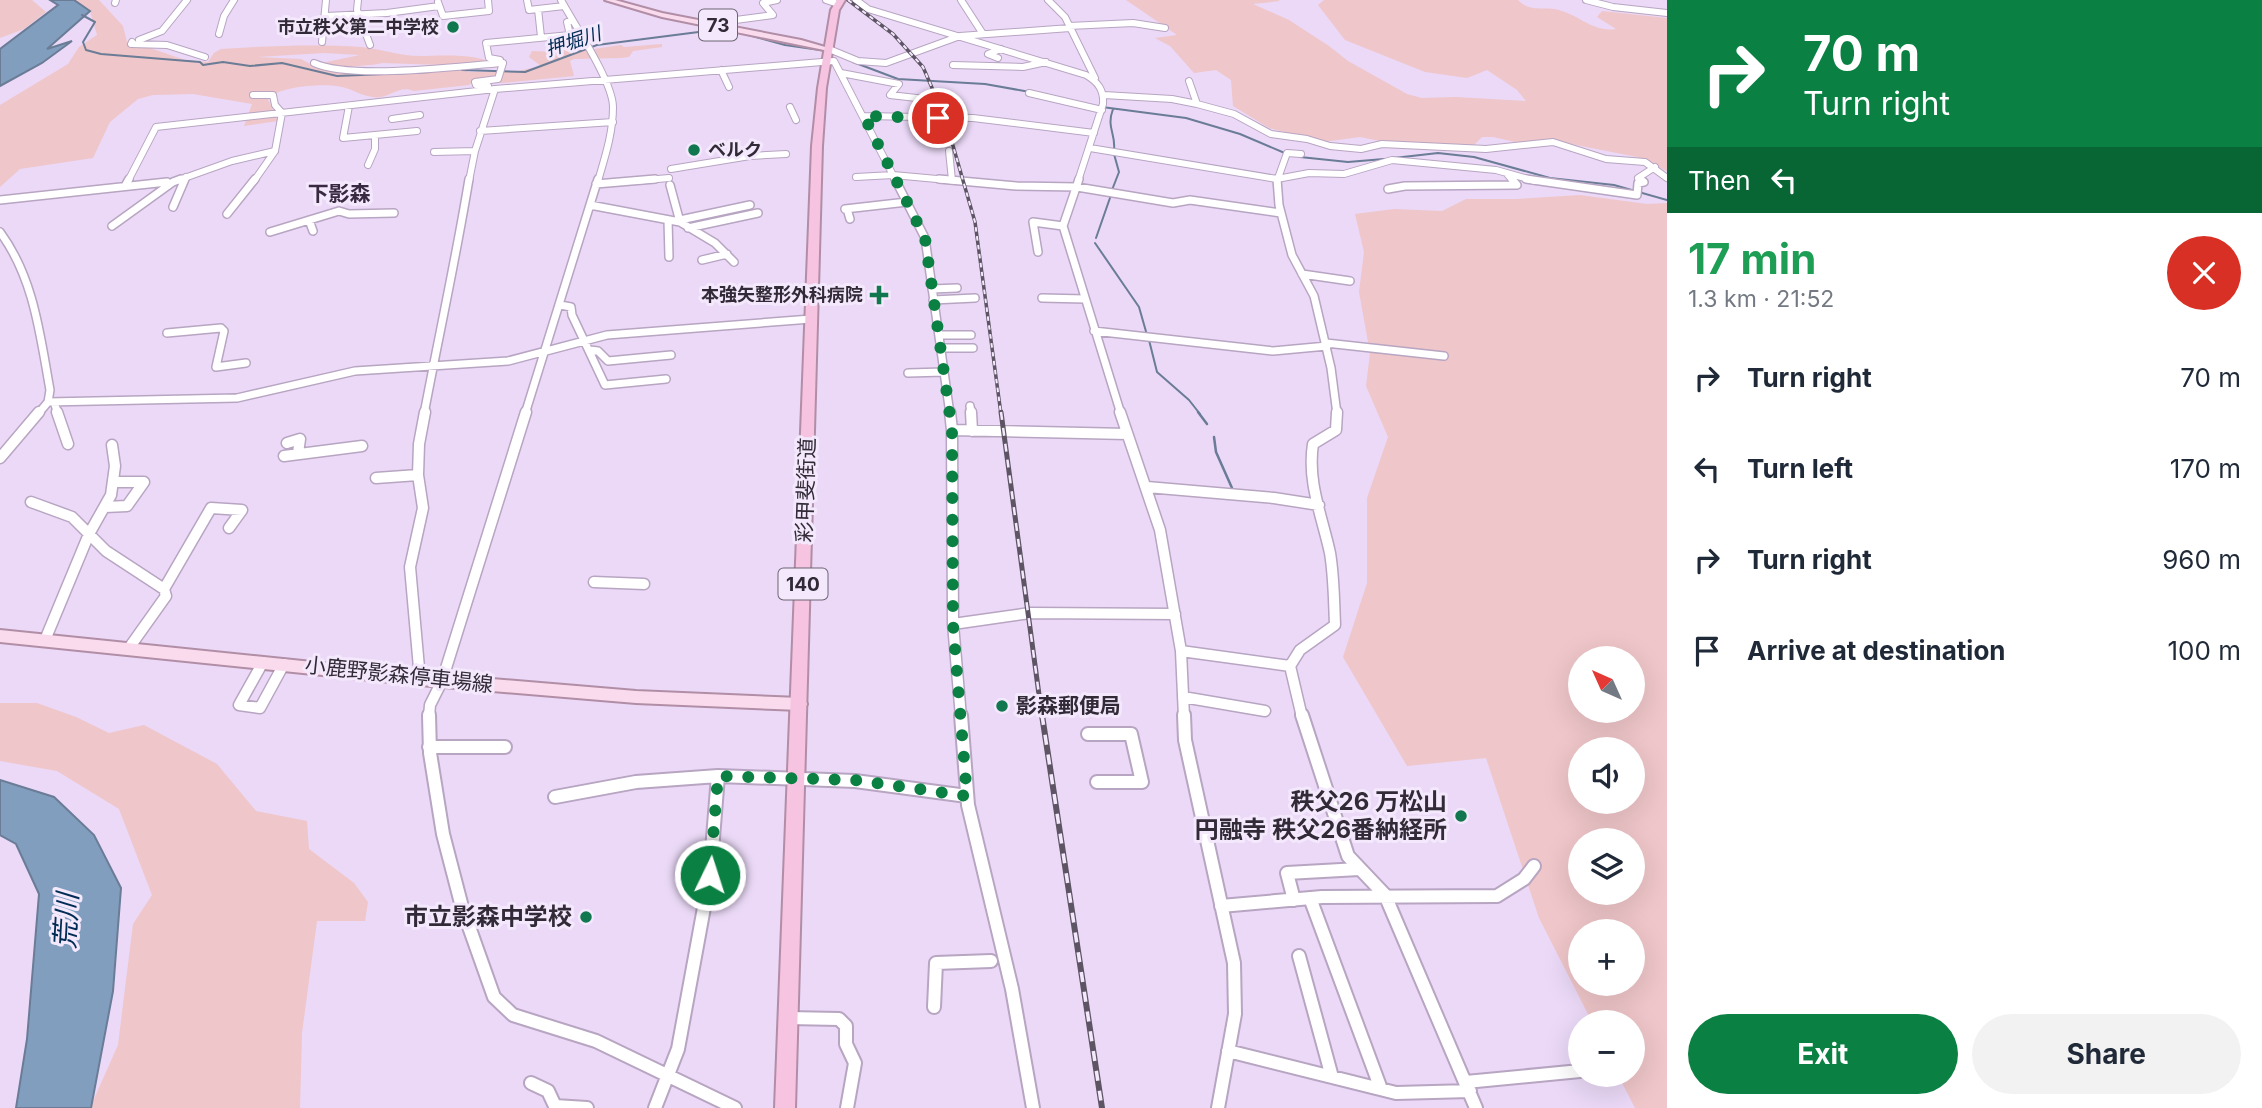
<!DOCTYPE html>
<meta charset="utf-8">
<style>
body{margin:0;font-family:Inter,"Noto Sans JP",sans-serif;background:#f2f2f3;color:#1f2937;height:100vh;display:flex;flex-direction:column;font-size:26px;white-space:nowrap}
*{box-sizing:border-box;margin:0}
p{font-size:23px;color:#747a83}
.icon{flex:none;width:38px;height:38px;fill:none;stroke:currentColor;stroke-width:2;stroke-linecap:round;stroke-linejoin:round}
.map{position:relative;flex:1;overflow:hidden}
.sheet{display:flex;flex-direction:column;background:#fff;width:595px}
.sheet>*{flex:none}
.guide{background:#0b8043;color:#fff;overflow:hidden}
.needle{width:46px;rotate:315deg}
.tools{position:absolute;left:1568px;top:646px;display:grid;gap:14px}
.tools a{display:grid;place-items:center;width:77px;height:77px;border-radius:50%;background:#fff;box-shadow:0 7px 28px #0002;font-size:35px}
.pin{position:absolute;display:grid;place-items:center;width:60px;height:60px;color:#fff;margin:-30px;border:4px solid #fff;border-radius:50%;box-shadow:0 2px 7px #0007}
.me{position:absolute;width:77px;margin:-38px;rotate:4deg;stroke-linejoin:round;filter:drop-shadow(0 0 5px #0008)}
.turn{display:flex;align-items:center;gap:24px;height:147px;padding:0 21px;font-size:32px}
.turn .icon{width:91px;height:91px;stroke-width:2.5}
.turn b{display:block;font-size:49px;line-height:60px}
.then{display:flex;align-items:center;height:66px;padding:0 21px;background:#0003;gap:14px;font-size:26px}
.round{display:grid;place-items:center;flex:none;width:74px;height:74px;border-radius:37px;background:#f2f2f3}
.headline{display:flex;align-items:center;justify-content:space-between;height:119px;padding:0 21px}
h1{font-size:42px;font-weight:700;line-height:52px;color:#1e9e55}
.cta{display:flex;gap:14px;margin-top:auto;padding:14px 21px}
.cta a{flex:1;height:80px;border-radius:42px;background:#0b8043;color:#fff;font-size:28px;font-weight:700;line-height:80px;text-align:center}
.cta a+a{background:#f2f2f3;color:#1f2937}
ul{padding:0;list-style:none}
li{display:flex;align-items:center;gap:21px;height:91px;padding:0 21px}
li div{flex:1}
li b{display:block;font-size:26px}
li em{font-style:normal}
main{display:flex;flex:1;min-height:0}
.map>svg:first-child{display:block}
.green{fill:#efc6c9;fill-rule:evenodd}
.water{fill:#829ebe;stroke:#6a7c96;stroke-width:2}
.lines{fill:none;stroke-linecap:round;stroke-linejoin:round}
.stream-far1{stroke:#6a7c96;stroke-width:2}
.stream{stroke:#6a7c96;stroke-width:2.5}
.minor-far3-casing{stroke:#b7a5c2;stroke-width:8}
.minor-far2-casing{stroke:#b7a5c2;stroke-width:10}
.minor-far1-casing{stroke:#b7a5c2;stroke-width:13}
.minor-casing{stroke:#b7a5c2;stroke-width:16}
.major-casing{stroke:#b18ea6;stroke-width:4}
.highway-casing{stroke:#b18ea6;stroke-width:4}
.minor-far3{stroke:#fff;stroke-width:6}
.minor-far2{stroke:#fff;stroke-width:7}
.minor-far1{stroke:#fff;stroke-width:10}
.minor{stroke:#fff;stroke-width:12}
.major{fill:#fadbed;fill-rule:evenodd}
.highway{fill:#f6c3e1;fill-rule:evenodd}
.rail-far2-casing{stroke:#5d5464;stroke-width:3.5}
.rail-far1-casing{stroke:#5d5464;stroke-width:5}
.rail-casing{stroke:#5d5464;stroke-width:6}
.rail-far2{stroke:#f4e9fc;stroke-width:2;stroke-dasharray:4.5;stroke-linecap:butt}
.rail-far1{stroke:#f4e9fc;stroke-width:2.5;stroke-dasharray:8;stroke-linecap:butt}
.rail{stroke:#f4e9fc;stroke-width:3.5;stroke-dasharray:10;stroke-linecap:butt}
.route{stroke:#0b8043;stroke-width:12;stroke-dasharray:0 21.6}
.poi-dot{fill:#11774f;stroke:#f4e9fc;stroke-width:2.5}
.labels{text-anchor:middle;stroke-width:6;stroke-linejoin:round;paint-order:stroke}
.far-poi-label{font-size:18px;font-weight:bold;fill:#322b37;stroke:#f4e9fc;text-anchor:end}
.shield{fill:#f4e9fc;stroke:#6c6472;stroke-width:2}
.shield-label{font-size:19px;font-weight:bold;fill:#322b37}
.far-water-label{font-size:19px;font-style:italic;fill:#002b54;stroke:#f4e9fc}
.far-quarter-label{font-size:21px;font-weight:bold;fill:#392a42;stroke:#f4e9fc}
.street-label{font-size:21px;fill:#322b37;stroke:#f4e9fc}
.poi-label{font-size:21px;font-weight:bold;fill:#322b37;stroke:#f4e9fc;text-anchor:start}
.near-poi-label{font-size:24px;font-weight:bold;fill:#322b37;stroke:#f4e9fc;text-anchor:end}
.near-water-label{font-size:28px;font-style:italic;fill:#002b54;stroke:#f4e9fc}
</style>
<main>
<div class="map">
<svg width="1667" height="1108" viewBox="0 0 1667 1108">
<rect width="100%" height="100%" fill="#ebd9f7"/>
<path class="green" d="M 0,0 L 32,0 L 46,12 L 24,29 L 0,38 Z
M 74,0 L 99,0 L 123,26 L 128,46 L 144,46 L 185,60 L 208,62 L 214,53 L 221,49 C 268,46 315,44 361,47 C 381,49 400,56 420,56 C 440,56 481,52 497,67 L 469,68 L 467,72 L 514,72 L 541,66 L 529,57 L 532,51 L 554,52 L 576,46 L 581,51 L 621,45 L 624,47 L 662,44 L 662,47 L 633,51 L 629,57 L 621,58 L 574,59 L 570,61 L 574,76 L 502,83 L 475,80 L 469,85 L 414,91 C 399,84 388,100 373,97 C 362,96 352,89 342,87 C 326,83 278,86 268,99 L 278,121 L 244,126 L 252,104 L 193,94 L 153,95 L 138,99 L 110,122 L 93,158 L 20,169 L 0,187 L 0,105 L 68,64 L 79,47 L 97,35 L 90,11 ZM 324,53 L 360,55 L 312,65 L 301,59 L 257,57 ZM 382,63 L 443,65 L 438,68 L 335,73 C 348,64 366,67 382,63 Z
M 1126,0 L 1278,0 L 1280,1 L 1253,4 L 1289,20 L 1329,46 L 1348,61 L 1407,94 L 1422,98 L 1456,97 L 1526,101 L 1517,90 L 1487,70 L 1467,78 L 1425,72 L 1345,40 L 1318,5 L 1324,0 L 1518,0 C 1530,12 1540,7 1554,9 C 1578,13 1592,33 1616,29 L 1597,17 L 1602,11 L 1667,18 L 1667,171 L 1637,157 L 1561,142 L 1532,146 L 1493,137 L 1482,137 L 1470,149 L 1385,142 L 1360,137 L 1323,142 L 1269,128 L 1233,106 L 1231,80 L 1216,70 L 1194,73 L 1170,46 L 1155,38 L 1177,35 Z
M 1580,195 L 1647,204 L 1667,203 L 1667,1108 L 1635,1108 L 1618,1075 L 1633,1074 L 1633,1022 L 1592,1022 L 1539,918 L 1486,758 L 1407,766 L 1343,657 L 1367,583 L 1367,498 L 1388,437 L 1366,386 L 1370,353 L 1359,292 L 1364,252 L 1355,214 L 1394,209 L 1442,211 L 1466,199 L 1516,199 ZM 1580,658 L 1633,658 L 1633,710 L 1580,710 ZM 1580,749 L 1633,749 L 1633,802 L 1580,802 ZM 1580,840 L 1633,840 L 1633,892 L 1580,892 ZM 1580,931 L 1633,931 L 1633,984 L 1580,984 Z
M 0,703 L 37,703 L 76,717 L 109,733 L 144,725 L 217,764 L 256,811 L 307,821 L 309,849 L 354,883 L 368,902 L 365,921 L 317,921 L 302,1033 L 300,1108 L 90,1108 L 118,1045 L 133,924 L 152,895 L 119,809 L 57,771 L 0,761 Z"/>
<path class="water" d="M 50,0 L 74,0 L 90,11 L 47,49 L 72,41 L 42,63 L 0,86 L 0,49 L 58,5 Z
M 0,780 L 54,797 L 94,835 L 121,888 L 113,991 L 91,1108 L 16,1108 L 27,1039 L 39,894 L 16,844 L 0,835 Z"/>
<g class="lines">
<path class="stream-far1" d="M 82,15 L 95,22 L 83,42 L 86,50 L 101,54 L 200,62 L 203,65 L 223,62 L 250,66 L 282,63 L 337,76 L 431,72
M 745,34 L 785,45 L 827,51
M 853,62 L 898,79 L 985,84 L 1030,92
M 462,70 L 525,72 L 597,45 L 722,29
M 1102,107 L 1186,118 L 1240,134 L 1287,154
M 1113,109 C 1106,128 1116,133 1114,150
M 1300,157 L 1348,162 L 1384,159
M 1394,158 L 1438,153 L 1474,157 L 1550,178 L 1614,185 L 1667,200
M 1112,190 L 1119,172 L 1114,154
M 1096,238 L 1111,195
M 1095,243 L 1139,307 L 1147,335
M 1149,340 L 1157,372 L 1189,400 L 1200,414"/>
<path class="stream" d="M 1198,412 L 1207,424
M 1214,437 L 1216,452 L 1232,488"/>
<g class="minor-far3-casing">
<path id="minor-far3" d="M 358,0 L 357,10 L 370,45
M 527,0 L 529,10 L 564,6
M 561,0 C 574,24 613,82 613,107 C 613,133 605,157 598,181
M 826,0 L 838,4
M 856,0 L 868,9 L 1086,75 C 1098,82 1104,90 1103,104 L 1078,181
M 961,0 L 983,34
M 1048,0 L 1065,17 L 1095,78
M 1586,0 L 1613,7 L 1667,13
M 438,2 L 443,16 L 489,11 L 488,0
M 115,3 L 116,0
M 538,9 L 541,37
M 326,16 L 387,13 L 439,6
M 713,23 L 773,15 L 763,3 L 777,0
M 1069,26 L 1133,23 L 1165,28
M 219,34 L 224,16 L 234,0
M 139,40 L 162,31 L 187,0
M 132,42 L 131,44 L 167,45 L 205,57
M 322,42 L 326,0
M 829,49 L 858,61 L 886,63 L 960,36 L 1070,28
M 998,58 L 988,54 L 1001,49
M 500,60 L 489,58 L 486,43 L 570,35 L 567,22 L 572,20
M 314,63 C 352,80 458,66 503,63
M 953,65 L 1023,67 L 1046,62
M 721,70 L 729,87
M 841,73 L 899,84 L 890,95 L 934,100 L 938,118
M 1189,81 L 1197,104
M 488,86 L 476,85 L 475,82 L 498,79 L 503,63
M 1029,93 L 1102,110
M 253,95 L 273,95 L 275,105 L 282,113
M 1104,95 L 1172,99 L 1197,104 L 1234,114 L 1271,134 L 1307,139 L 1330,146 L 1361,149 L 1382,144 L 1486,149 L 1553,142 L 1606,159 L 1645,162 L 1667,178
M 349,106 L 343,138 L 417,131
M 790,107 L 796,120
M 864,116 L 973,118 L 1094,133
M 392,119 L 420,115
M 480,131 L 613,122
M 1090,148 L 1277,179 L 1309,173 L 1344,174 L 1392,160 L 1496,170 L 1535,181
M 949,151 L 952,180
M 434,152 L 475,151
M 368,165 L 375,149 L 375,135
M 671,169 L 750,156 L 786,154
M 1507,174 L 1513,181
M 856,177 L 893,175 L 959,181
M 128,181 L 156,127 L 495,89 L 834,61 L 896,181
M 176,181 L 232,161 L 275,151
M 184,181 L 186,177
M 254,181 L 275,151 L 282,113
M 469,181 L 475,151 L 495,89
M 634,181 L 669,178
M 1277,181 L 1287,153 L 1301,154
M 1642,181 L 1638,178 L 1655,167"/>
</g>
<g class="minor-far2-casing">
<path id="minor-far2" d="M 895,179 L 925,238 L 950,414
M 939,179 L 1016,186 L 1077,187 L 1173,203 L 1190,200 L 1281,213
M 1079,179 L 1063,226 L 1121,414
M 1277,179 L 1279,205 L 1292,255 L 1314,296 L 1331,368 L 1337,414
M 1526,179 L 1637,195 L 1638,183 L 1644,182 L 1640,179
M 596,184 L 655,179
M 670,185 L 680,222
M 125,186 L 129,179
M 1388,189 L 1405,186 L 1517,185 L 1512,179
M 0,200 L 167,182
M 590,205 L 680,222 L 715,243 L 734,262
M 173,207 L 185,179
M 845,209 L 907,202
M 847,209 L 850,219
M 227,214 L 255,179
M 309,220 L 313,231
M 668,220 L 669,257
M 680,220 L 750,205
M 112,226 L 173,182 L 181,179
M 688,228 L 758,213
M 0,232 C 34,278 40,335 50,390 L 48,402 L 38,414
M 270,232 L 339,211 L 349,214 L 394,213
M 1038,252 L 1033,222 L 1063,226
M 702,260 L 727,254
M 1302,274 L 1350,281
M 932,289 L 957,288
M 1042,298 L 1085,299
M 933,300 L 975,298
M 560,305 L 571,307 L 572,315 L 605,385 L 666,379
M 1094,331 L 1273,351 L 1327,346
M 167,333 L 221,328 L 224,331 L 216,367 L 246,363
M 939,335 L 971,335
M 1326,343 L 1444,356
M 940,348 L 973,348
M 590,350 L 598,351 L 608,361 L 671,355
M 908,373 L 944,372
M 48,402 L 237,398 L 355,371 L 508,361 L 607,335 L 811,319
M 54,402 L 58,414
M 970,406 L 971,414
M 424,414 C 439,335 456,258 469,179
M 525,414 L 598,179"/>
</g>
<g class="minor-far1-casing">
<path id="minor-far1" d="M 57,412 L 68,444
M 950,412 L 952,430 L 953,624 L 961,717
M 971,412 L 972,431
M 1120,412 L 1160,530 L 1181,651 L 1184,717
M 952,430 L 1127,434
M 287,443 L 300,439 L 298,453
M 284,456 L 362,446
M 0,458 L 39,412
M 376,478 L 418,475
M 1147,487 L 1274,498 L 1319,505
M 31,502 L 72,517 L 106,551 L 164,589 L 166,596 L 129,648
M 105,507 L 127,506 L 144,482 L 114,482
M 594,582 L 644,584
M 164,589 L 211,508 L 242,510 L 229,528
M 953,624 L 1030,613 L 1175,614
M 45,640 L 89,534 L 111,495 L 115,466 L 112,445
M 1181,651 L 1290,666
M 263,662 L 239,705 L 260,708 L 284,664
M 420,679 L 410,567 L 423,508 L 418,475 L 419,444 L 425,412
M 1183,697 L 1265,711
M 429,717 L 430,705 L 442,681 L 526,412
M 1302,717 L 1290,666 L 1300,650 L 1335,625 C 1334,601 1334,577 1330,553 C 1322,516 1307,482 1313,444 L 1336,430 L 1337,412"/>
</g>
<g class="minor-casing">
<path id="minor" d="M 429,715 L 430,753 L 443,834 L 462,907 L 494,997 L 513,1015 L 596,1041 L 735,1108
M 961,715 L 968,805 L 1012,989 L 1033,1108
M 1184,715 L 1185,740 L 1234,963 L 1235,1014 L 1218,1108
M 1302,715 L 1348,856 L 1385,895 L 1476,1108
M 1088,734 L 1131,734 L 1142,782 L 1097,782
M 429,747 L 505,747
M 555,797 L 636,782 L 718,776
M 1310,898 L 1381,1089
M 1294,900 L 1287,873 L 1359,869
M 1221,906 L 1322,897 L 1497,896 L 1524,879 L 1534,866
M 1299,956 L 1332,1077
M 934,1007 L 936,963 L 991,961
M 788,1018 L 839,1019 L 846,1026 L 846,1044 L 855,1063 L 847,1108
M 1228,1051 L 1396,1093 L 1470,1091
M 1466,1082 L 1580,1071
M 531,1083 L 548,1091 L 555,1106 L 587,1108
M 655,1108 L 678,1049 L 710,875 L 718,776 L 855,781 L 967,796"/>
</g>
<g class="major-casing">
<path id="major" d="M 605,0 L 615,0 L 662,13 L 801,40 L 832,49 L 829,51 L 662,17 Z
M 0,630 L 420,673 L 636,691 L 800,698 L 805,700 L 807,704 L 805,708 L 800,710 L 636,703 L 420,685 L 0,642 Z"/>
</g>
<g class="highway-casing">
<path id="highway" d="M 837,0 L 845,0 L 839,10 L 826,88 L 822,146 L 795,1108 L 775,1108 L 812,146 L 818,88 L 831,10 Z"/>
</g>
<use href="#minor-far3" class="minor-far3"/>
<use href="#minor-far2" class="minor-far2"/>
<use href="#minor-far1" class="minor-far1"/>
<use href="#minor" class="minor"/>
<use href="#major" class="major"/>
<use href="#highway" class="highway"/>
<g class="rail-far2-casing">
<path id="rail-far2" d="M 848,0 L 893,34 L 923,67 L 945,118 L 975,222 L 1001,414"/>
</g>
<g class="rail-far1-casing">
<path id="rail-far1" d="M 1001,412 L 1042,717"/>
</g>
<g class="rail-casing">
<path id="rail" d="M 1042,715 L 1102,1108"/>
</g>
<use href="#rail-far2" class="rail-far2"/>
<use href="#rail-far1" class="rail-far1"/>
<use href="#rail" class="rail"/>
</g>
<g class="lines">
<path class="route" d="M 710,875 L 718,776 L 855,780 L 967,796 L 953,624 L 952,430 L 925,238 L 864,116 L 938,118"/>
</g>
<g class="poi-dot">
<circle cx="453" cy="27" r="7"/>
<circle cx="694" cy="150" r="7"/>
<path d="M875.5 284.5h7v7h7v7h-7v7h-7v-7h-7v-7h7z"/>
<circle cx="1002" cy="706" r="7"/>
<circle cx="1461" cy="816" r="7"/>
<circle cx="586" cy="917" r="7"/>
</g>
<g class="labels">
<g class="far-poi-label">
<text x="439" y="33">市立秩父第二中学校</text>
<text x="708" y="156" text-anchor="start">ベルク</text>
<text x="863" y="301">本強矢整形外科病院</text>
</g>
<g class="shield">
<rect x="699" y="9.5" width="38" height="31" rx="5"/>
<rect x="778.5" y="568.5" width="49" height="31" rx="5"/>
</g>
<g class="shield-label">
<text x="718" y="32">73</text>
<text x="803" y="591">140</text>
</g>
<g class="far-water-label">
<text transform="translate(573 41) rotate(-18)" y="7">押堀川</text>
</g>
<g class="far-quarter-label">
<text x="339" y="201">下影森</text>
</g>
<g class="street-label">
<text transform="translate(806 490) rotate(-88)" y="7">彩甲斐街道</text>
<text transform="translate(399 675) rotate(6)" y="7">小鹿野影森停車場線</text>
</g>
<g class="poi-label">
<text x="1016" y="713">影森郵便局</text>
</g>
<g class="near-poi-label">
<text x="1447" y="810">秩父26 万松山<tspan x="1447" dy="28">円融寺 秩父26番納経所</tspan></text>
<text x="572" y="925">市立影森中学校</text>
</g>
<g class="near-water-label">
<text transform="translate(66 921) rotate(-87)" y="10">荒川</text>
</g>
</g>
</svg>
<div class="tools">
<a><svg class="needle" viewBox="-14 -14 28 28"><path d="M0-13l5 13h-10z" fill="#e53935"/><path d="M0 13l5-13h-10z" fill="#747a83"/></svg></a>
<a><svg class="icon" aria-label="sound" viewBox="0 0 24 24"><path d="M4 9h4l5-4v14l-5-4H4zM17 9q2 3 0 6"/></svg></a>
<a><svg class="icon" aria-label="layers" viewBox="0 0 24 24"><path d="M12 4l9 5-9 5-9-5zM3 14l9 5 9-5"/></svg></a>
<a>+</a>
<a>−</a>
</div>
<div class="pin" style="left:938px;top:118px;background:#d93025"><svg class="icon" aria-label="arrive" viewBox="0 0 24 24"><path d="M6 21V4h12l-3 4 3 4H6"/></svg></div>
<svg class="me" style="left:710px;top:875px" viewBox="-20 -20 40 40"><circle r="17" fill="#0b8043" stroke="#fff" stroke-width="3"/><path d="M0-11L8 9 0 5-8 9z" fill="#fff"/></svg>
</div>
<section class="sheet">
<div class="guide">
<div class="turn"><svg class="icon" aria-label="right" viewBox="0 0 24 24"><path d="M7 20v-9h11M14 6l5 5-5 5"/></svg><div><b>70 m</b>Turn right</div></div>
<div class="then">Then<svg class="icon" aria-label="left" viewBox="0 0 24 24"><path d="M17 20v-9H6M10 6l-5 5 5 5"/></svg></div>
</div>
<div class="headline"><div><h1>17 min</h1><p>1.3 km · 21:52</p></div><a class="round" style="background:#d93025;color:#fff"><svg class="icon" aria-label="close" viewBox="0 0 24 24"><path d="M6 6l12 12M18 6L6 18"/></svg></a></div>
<ul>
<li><svg class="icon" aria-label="right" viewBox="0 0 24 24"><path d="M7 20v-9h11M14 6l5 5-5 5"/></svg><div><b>Turn right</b></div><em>70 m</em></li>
<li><svg class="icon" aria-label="left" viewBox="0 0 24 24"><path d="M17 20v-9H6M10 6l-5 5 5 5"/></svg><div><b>Turn left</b></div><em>170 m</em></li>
<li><svg class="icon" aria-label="right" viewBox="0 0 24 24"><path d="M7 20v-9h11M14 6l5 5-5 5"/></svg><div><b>Turn right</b></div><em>960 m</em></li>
<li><svg class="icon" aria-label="arrive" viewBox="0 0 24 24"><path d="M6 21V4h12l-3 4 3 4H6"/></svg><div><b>Arrive at destination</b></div><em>100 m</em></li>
</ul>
<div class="cta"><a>Exit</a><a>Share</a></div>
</section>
</main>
